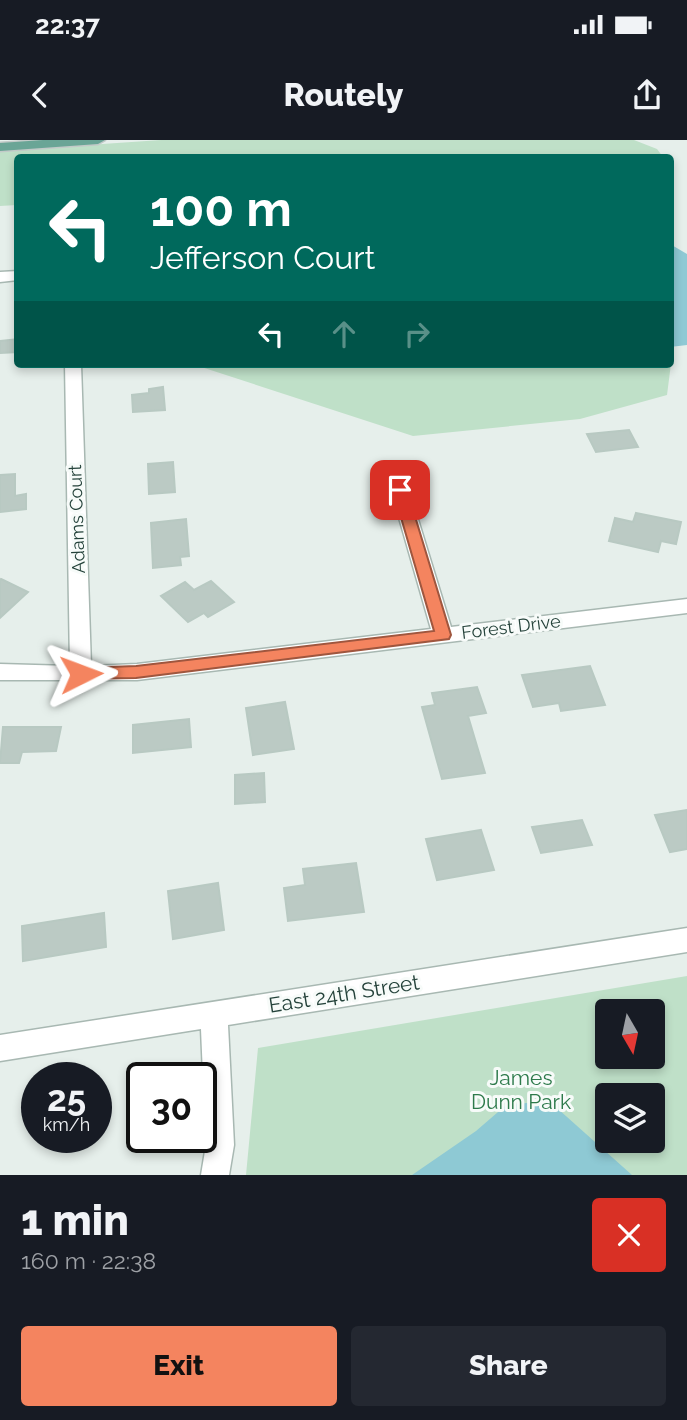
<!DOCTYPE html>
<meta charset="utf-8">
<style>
body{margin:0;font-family:Raleway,sans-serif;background:#242831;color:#f1f3f6;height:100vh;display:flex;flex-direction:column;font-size:26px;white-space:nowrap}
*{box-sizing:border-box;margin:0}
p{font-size:23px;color:#9ea1a6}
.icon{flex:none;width:38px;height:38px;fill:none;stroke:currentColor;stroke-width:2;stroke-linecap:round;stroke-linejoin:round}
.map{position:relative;height:1035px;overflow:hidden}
.details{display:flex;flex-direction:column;background:#171b24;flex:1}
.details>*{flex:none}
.top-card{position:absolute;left:14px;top:14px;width:660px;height:214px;border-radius:7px;box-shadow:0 4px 10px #0003;background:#00695c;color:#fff;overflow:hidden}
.needle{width:46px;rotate:171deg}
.fabs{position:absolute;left:595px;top:859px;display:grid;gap:14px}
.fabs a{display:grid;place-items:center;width:70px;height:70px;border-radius:7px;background:#171b24;box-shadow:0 4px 10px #0003;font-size:35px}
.speed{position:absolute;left:21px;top:922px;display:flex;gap:14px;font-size:35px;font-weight:700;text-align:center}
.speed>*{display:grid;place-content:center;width:91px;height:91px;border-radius:50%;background:#171b24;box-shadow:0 4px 10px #0003;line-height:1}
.speed small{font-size:18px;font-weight:400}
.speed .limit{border:4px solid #111;border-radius:10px;background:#fff;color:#111}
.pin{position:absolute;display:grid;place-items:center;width:60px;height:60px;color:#fff;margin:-30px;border-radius:14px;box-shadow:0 4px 10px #0006}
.me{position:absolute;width:77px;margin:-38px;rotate:87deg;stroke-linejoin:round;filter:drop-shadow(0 0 5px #0008)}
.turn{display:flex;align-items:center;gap:24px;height:147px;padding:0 21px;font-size:32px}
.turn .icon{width:91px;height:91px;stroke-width:2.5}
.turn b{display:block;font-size:49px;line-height:60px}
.lanes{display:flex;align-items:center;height:66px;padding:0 21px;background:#0003;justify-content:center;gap:35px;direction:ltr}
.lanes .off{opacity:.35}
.round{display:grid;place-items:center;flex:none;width:74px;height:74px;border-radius:7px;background:#242831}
.head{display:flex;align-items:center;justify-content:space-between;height:119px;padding:0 21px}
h1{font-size:42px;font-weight:800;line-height:52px}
.primary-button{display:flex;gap:14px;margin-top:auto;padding:14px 21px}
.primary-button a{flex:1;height:80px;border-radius:7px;background:#f4845f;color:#111;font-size:28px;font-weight:800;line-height:80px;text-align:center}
.primary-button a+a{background:#242831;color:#f1f3f6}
.status{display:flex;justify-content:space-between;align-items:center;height:49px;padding:0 35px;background:#171b24;direction:ltr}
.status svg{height:19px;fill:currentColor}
header{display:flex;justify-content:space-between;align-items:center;height:91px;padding:0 21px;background:#171b24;font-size:32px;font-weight:800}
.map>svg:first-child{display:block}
.green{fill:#bfe0c8;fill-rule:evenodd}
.water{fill:#8ec9d4}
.building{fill:#bbcac4;stroke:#b8c9c2;stroke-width:2}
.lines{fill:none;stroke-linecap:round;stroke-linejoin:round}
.minor-casing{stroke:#a8b8b2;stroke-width:3}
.major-casing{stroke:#c2cac8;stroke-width:3}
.minor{fill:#fff;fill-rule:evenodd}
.major{fill:#6aa596;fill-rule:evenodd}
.route{fill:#f4845f;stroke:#9f563e;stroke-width:2}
.labels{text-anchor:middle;stroke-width:6;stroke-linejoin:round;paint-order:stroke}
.street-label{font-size:18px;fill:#24423a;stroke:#f7fbf9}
.near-street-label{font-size:21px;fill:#24423a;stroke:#f7fbf9}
.near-park-label{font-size:21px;fill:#2d7a4b;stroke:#f7fbf9}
</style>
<div class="status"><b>22:37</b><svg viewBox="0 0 49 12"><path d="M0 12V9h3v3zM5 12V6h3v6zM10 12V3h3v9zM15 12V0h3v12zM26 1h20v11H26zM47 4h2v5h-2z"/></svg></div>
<header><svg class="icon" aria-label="back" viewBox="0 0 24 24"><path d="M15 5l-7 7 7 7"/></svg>Routely<svg class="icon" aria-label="share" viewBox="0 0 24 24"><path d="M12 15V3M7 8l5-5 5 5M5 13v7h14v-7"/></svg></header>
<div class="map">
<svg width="687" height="1035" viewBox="0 0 687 1035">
<rect width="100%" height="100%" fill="#e6efeb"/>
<path class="green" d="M 161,0 L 634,0 L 657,9 L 663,17 L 18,18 L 17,65 L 0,66 L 0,11 Z
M 670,207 L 673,208 L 667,255 L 580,279 L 413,296 L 192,224 L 670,224 Z
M 687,836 L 687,1035 L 246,1035 L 258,908 ZM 607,872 L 653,872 L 653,917 L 607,917 ZM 607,956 L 653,956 L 653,1001 L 607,1001 Z"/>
<path class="water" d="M 670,104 L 687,114 L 687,205 L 670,207 Z
M 548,960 L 632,1035 L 412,1035 L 476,991 L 505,966 Z"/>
<path class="building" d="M 18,199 L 18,212 L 0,213 L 0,201 Z
M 163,247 L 165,270 L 133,272 L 132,255 L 149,253 L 149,249 Z
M 629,290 L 638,307 L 596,312 L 587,294 Z
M 173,322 L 175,352 L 149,354 L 148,324 Z
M 15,334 L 15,356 L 26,354 L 26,369 L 0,372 L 0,335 Z
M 636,373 L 681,382 L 676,404 L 661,401 L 658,412 L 609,401 L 615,378 L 633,382 Z
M 186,379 L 189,416 L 180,417 L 181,425 L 153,428 L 151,383 Z
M 1,439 L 28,452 L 0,478 L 0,440 Z
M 211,441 L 234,462 L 208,477 L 204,473 L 188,482 L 161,456 L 185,442 L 194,450 Z
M 590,526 L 605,565 L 561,571 L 559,563 L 533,567 L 522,535 Z
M 477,547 L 486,573 L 468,576 L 485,633 L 442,639 L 422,567 L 435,565 L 432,553 Z
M 285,562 L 294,609 L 253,615 L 246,568 Z
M 189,579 L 191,607 L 133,613 L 133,585 Z
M 3,587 L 61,587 L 56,611 L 22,612 L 19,623 L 0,623 Z
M 264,633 L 265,662 L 235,664 L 235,635 Z
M 687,670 L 687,709 L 670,712 L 655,675 Z
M 582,680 L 592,705 L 541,713 L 532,687 Z
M 481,690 L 494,730 L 437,740 L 426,699 Z
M 356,723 L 364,772 L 288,781 L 284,748 L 305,745 L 303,729 Z
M 218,743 L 224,790 L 173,799 L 168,751 Z
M 104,773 L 106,807 L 23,821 L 22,786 Z"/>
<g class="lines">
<g class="minor-casing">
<path id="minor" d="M 18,131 L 18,140 L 0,142 L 0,132 Z
M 65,224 L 81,224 L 91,526 L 137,524 L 431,489 L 391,350 L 393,346 L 407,346 L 409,350 L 451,487 L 687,459 L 687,473 L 137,540 L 0,540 L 0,524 L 70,526 Z
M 687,788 L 687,812 L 228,885 L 234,1005 L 229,1035 L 201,1035 L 206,1005 L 201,889 L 0,921 L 0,895 Z"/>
</g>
<g class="major-casing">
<path id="major" d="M 43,0 L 105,0 L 98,4 L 0,11 L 0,3 Z"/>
</g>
<use href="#minor" class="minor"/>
<use href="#major" class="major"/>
</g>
<path class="route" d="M 400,346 L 407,350 L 451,495 L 449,499 L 136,538 L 75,539 L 73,534 L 75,530 L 81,528 L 136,526 L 434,491 L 393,350 Z"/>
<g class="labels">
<g class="street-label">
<text transform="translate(77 379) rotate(-92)" y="6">Adams Court</text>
<text transform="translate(511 487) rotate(-7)" y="6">Forest Drive</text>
</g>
<g class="near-street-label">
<text transform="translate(344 854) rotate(-9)" y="7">East 24th Street</text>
</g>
<g class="near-park-label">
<text x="521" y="945">James<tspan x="521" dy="24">Dunn Park</tspan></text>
</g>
</g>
</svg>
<div class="fabs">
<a><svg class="needle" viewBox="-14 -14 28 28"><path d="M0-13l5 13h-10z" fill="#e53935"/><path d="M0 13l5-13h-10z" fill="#9ea1a6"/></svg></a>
<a><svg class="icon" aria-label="layers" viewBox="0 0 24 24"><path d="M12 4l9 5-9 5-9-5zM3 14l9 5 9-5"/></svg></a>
</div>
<div class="speed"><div>25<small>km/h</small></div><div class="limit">30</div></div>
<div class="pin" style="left:400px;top:350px;background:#d93025"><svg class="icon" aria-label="arrive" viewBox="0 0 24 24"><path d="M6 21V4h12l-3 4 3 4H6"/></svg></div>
<svg class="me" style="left:81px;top:534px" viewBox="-20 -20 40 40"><path d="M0-17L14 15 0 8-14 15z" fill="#f4845f" stroke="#fff" stroke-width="4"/></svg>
<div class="top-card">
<div class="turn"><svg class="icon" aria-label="left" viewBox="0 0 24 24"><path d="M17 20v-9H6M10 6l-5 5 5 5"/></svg><div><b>100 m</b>Jefferson Court</div></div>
<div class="lanes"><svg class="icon" aria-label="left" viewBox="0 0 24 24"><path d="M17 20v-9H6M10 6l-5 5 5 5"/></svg><svg class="icon off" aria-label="ahead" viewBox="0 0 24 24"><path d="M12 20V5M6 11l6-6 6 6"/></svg><svg class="icon off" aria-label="right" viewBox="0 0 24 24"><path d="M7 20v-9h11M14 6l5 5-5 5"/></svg></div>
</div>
</div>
<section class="details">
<div class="head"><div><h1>1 min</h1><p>160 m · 22:38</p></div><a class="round" style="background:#d93025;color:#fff"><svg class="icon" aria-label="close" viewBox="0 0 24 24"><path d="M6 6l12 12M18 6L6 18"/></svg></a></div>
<div class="primary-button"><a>Exit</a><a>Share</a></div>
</section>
